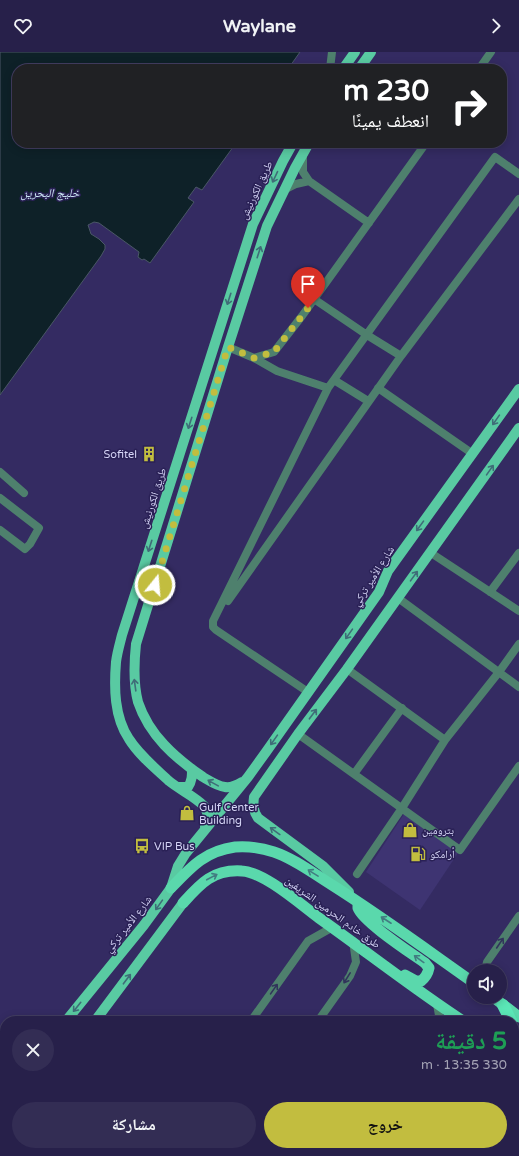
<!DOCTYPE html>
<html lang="ar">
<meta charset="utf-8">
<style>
body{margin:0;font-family:"Varela Round","Noto Naskh Arabic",sans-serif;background:#332d54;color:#f1f3f6;direction:rtl;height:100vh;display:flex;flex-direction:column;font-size:15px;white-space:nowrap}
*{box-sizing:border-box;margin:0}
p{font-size:13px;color:#a4a3b5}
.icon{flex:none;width:22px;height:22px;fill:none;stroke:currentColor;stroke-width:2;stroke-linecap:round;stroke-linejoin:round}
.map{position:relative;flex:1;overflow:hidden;direction:ltr}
.drawer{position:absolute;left:0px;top:964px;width:519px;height:140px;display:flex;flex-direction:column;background:#27204a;border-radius:16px 16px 0 0;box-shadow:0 2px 10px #0003,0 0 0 1px #433e62;direction:rtl}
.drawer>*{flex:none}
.guide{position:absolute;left:12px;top:12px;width:495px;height:84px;border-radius:16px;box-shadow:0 2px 10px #0003,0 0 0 1px #433e62;direction:rtl;background:#202124;color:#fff;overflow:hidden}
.fabs{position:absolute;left:467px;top:912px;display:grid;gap:8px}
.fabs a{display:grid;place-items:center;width:40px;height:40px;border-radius:50%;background:#27204a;box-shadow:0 2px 10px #0003,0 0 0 1px #433e62;font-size:20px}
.pin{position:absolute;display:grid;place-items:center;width:34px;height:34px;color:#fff;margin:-41px -17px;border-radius:50% 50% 50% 0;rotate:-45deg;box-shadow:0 0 4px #0007}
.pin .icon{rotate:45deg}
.me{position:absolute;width:44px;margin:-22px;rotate:17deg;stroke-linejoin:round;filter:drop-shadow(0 0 3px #0008)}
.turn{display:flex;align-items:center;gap:14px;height:84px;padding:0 12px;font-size:18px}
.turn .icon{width:52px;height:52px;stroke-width:2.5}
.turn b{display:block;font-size:28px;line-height:34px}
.round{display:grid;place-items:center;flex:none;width:42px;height:42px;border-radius:21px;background:#332d54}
.overview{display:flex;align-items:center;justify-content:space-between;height:68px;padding:0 12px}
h1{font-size:24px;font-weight:800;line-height:30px;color:#1e9e55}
.cta{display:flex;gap:8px;margin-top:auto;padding:8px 12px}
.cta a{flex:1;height:46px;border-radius:24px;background:#c2bd3f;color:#111;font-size:16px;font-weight:800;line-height:46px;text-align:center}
.cta a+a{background:#332d54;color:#f1f3f6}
header{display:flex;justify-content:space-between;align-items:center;height:52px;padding:0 12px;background:#27204a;font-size:18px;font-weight:800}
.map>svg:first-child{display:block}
.built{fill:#3e3472}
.water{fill:#0e2128;stroke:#4a5766}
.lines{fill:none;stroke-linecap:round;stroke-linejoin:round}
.minor{stroke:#4e806d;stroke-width:8}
.primary{stroke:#59caa2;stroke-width:10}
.trunk{stroke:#5ad8ac;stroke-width:11}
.motorway{stroke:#5be7b7;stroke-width:12}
.oneway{stroke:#3f6d78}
.oneway2{stroke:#427c81}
.oneway3{stroke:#31345b}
.route{stroke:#c2bd3f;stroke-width:7;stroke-dasharray:0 12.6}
.labels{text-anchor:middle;stroke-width:3;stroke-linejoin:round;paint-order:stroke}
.street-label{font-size:11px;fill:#d6d5f7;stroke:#2a2156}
.poi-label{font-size:11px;fill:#d6d5f7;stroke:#2a2156;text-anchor:start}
.water-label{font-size:12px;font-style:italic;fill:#cde9f6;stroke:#2a2156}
</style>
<header><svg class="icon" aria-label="forward" viewBox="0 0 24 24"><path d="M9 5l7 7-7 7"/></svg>Waylane<svg class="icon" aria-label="heart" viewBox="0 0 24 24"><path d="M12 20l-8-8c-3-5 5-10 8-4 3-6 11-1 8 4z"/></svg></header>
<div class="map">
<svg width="519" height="1104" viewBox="0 0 519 1104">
<rect width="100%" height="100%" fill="#342b62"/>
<path class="built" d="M 404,762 L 458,801 L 420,858 L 366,820 Z"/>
<path class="water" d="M 0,0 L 300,0 L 288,17 L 17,17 L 17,91 L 236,91 L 202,138 L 196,135 L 188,146 L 194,150 L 150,211 L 144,207 L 142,208 L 138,205 L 139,200 L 99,171 L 94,170 L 88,173 L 91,182 L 99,187 L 105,193 L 105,197 L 101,204 L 0,343 Z"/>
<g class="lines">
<path class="minor" d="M 330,17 L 332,0
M 479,17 L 491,0
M 303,103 L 303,120 L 309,129 L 369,171
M 284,138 L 296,132 L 309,129
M 314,247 L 367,283 L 401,304
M 228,295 L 254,306 L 274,300 L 302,264 L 426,91
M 254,306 L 277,319 L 328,336
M 334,328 L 368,349
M 378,336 L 473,402
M 0,420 L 24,441
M 0,446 L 39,476 L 30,492 L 25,497 L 0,478
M 431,501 L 519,559
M 490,540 L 519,501
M 398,546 L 519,635
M 228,549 L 401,304 L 519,147
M 347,617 L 445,688
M 308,640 L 216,578 L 213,575 L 213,569 L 328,336 L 495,105 L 519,122
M 298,682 L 460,798 L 519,714
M 354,722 L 402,656
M 357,822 L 402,756 L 445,688 L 499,620 L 519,592
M 485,919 L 487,910 L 519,864
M 437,952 L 440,969
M 251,969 L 308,889 L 333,875
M 318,969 L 350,924 L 356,910 L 353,889
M 514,1015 L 519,1014
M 187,1099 L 194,1104
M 401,1099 L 408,1104
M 223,1104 L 226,1099
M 354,1104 L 358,1099
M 442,1104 L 446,1099
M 517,1104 L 519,1101"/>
<path class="primary" d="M 343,17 L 355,0
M 359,17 L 371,0
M 242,730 C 237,733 231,736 225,735 C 217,734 210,729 203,725 C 175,706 149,683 138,650 C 133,631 134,611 136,592 L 228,295 L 267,174 L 295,116 L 309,91
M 179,735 L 188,735 C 192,729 192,724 192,717
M 205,775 C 209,767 209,762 204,754 C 194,744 180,738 169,729 C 155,716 139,703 129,687 C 114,665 114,635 116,610 C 117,601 120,591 122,583 L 253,172 L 283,109 L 293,91
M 349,840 L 323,814 L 258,766 C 253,759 253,753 254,745 L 298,682 L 347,617 L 519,376
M 66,969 L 144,873 L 171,836 L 178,814 L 186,801 L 248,725 L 266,700 L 379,540 L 388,519 L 519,337
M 95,969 L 183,851
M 0,1052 L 5,1046
M 0,1096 L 5,1089"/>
<path class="trunk" d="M 171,836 C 191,815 205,799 235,795 C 248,794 262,796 274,800 C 295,807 314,822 332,833 C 381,864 427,898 474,931
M 358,850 C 358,852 358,854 358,856 C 363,870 411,901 425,911 L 429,916 C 428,921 425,926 421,929 L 416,929 L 405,923
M 183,851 C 200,832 213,817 242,819 C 264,820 300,852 319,866 C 367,900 414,937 463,969
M 493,945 L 519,965
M 514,1002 L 519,1006"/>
<path class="motorway" d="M 503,953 L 511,969"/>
</g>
<defs><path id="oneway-shaft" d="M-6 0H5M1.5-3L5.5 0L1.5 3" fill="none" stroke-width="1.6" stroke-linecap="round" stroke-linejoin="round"/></defs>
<g class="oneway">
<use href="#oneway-shaft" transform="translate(275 125) rotate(115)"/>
<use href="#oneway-shaft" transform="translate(259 200) rotate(-72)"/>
<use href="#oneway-shaft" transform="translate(229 247) rotate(108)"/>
<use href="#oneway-shaft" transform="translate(496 368) rotate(125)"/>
<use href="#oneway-shaft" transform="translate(190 371) rotate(108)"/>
<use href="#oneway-shaft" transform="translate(490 418) rotate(-55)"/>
<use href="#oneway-shaft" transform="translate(420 474) rotate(126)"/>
<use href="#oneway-shaft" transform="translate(150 494) rotate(108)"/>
<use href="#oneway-shaft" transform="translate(414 524) rotate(-54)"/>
<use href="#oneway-shaft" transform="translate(349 582) rotate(125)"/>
<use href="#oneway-shaft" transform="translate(135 633) rotate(-98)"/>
<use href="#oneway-shaft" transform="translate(313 662) rotate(-53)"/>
<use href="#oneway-shaft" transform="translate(274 688) rotate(125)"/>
<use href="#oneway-shaft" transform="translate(213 731) rotate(-151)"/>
<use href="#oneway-shaft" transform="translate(275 779) rotate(-144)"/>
<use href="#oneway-shaft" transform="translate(159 853) rotate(125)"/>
<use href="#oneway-shaft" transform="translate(127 927) rotate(-53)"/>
<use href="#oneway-shaft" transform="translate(77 955) rotate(129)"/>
</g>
<g class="oneway2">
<use href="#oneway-shaft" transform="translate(313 821) rotate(-148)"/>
<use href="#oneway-shaft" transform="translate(212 825) rotate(-28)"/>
<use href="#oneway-shaft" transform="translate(386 868) rotate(-147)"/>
<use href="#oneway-shaft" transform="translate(419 907) rotate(-144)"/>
</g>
<g class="oneway3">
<use href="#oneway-shaft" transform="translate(500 891) rotate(-56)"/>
<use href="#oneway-shaft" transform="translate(347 926) rotate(122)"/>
<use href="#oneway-shaft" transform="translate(274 937) rotate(-55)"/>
</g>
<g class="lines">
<path class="route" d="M 155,533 L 228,295 L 254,306 L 274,300 L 308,256"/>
</g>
<defs>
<g id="building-bare" transform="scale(1.2)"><path d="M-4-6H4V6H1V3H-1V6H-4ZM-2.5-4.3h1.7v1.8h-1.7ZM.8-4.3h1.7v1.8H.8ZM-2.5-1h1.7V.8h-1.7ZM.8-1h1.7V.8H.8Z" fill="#c2bd3f" stroke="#2a2156" stroke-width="2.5" paint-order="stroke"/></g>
<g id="shop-bare" transform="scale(1.2)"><path d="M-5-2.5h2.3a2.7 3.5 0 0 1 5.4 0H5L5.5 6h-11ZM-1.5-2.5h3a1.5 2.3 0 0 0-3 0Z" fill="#c2bd3f" stroke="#2a2156" stroke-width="2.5" paint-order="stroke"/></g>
<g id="bus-bare" transform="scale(1.2)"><path d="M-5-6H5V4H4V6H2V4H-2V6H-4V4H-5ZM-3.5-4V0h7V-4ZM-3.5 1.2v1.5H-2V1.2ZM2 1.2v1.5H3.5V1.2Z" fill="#c2bd3f" stroke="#2a2156" stroke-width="2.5" paint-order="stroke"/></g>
<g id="fuel-bare" transform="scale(1.2)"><path d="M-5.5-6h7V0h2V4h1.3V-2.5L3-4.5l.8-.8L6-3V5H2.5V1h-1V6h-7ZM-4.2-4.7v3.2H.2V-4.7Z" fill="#c2bd3f" stroke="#2a2156" stroke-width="2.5" paint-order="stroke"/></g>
</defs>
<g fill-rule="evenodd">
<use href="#building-bare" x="149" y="402"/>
<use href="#shop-bare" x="187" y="761"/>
<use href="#shop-bare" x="410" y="778"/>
<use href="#bus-bare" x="142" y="794"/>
<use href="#fuel-bare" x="418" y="802"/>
</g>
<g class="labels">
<g class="street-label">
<text transform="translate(256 138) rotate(-65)" y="4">طريق الكورنيش</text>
<text transform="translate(153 446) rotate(-72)" y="4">طريق الكورنيش</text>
<text transform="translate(373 524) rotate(-58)" y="4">شارع الأمير تركي</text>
<text transform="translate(333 860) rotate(36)" y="4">طرق خادم الحرمين الشريفين</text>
<text transform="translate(128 872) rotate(-52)" y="4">شارع الأمير تركي</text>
</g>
<g class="poi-label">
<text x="137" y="406" text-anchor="end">Sofitel</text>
<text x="199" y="759">Gulf Center<tspan x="199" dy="13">Building</tspan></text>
<text x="422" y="782">بترومين</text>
<text x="154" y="798">VIP Bus</text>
<text x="430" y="806">أرامكو</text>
</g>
<g class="water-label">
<text x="50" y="145">خليج البحرين</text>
</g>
</g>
</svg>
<div class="fabs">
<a><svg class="icon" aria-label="sound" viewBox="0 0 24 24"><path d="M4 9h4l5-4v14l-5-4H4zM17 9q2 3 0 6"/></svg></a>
</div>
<div class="pin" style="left:308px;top:256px;background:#d93025"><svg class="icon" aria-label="arrive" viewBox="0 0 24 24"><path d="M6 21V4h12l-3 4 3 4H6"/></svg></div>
<svg class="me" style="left:155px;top:533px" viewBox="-20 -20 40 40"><circle r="17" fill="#c2bd3f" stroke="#fff" stroke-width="3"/><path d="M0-11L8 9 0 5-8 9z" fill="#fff"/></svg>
<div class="guide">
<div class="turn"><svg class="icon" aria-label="right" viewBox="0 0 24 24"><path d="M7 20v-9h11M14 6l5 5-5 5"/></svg><div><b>230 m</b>انعطف يمينًا</div></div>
</div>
<section class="drawer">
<div class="overview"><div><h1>5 دقيقة</h1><p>330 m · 13:35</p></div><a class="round"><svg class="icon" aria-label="close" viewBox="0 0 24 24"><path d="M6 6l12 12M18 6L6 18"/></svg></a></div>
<div class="cta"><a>خروج</a><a>مشاركة</a></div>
</section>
</div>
